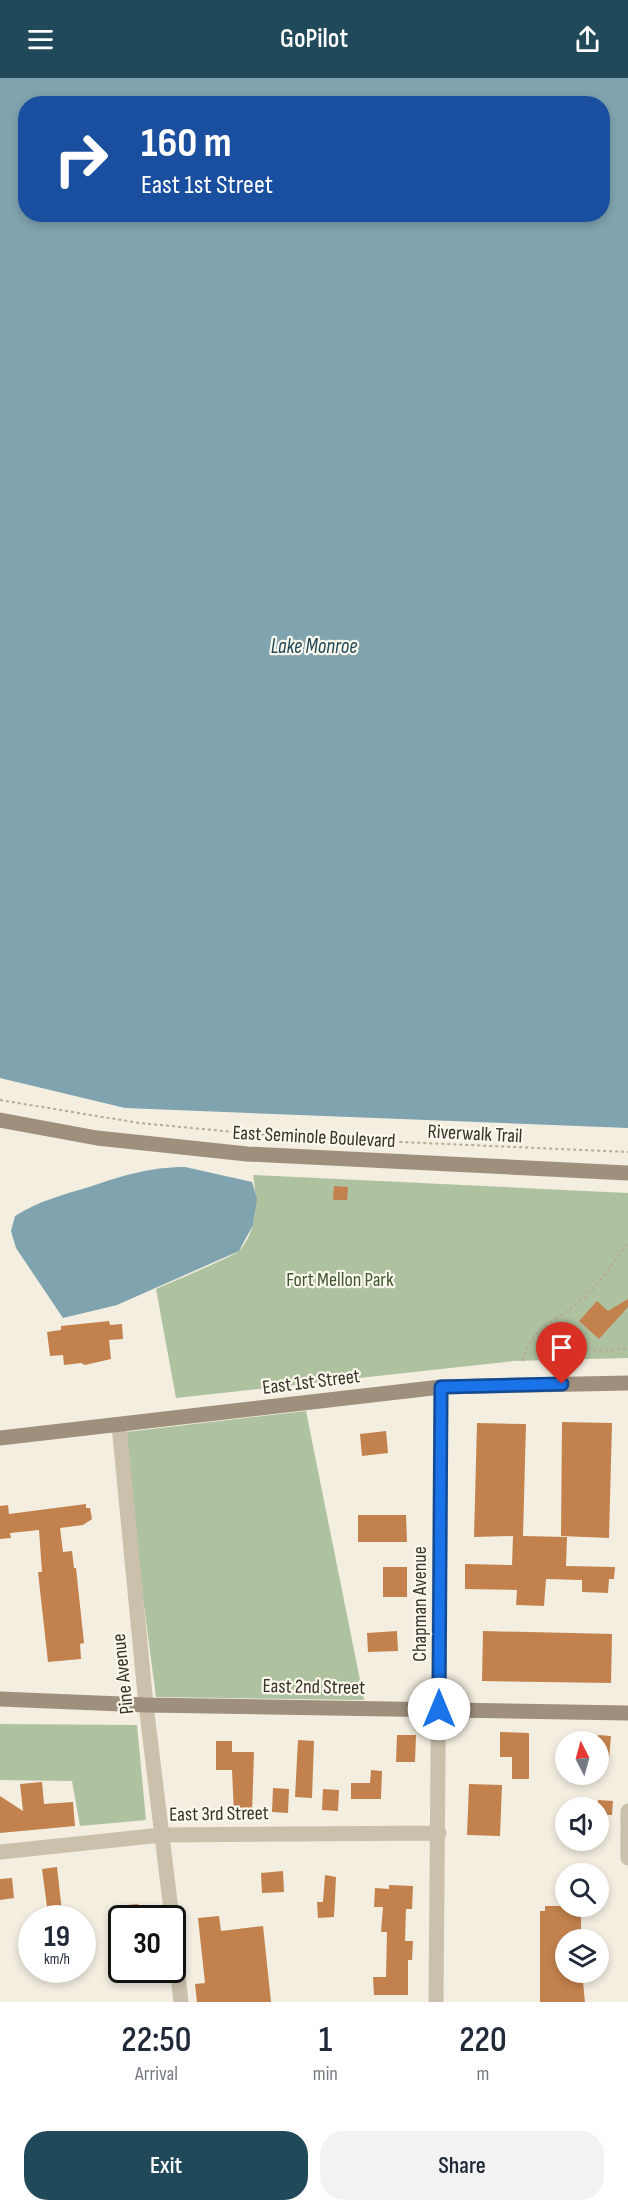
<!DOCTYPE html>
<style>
body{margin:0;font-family:"Sofia Sans Condensed",sans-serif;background:#f2f2f3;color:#1f2937;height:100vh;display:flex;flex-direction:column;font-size:22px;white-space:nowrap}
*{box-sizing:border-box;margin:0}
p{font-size:20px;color:#747a83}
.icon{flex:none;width:33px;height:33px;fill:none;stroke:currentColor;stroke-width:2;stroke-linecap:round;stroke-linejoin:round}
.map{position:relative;height:1924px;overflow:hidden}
.panel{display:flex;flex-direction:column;background:#fff;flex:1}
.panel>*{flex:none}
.top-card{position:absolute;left:18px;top:18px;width:592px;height:126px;border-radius:24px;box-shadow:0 3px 9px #0003;background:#1a4fa0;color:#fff;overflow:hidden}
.needle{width:39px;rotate:354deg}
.fabs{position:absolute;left:555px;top:1653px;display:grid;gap:12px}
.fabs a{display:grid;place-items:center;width:54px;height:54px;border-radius:50%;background:#fff;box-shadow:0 3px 9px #0003;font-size:30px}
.speed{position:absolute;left:18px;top:1827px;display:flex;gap:12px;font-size:30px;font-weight:700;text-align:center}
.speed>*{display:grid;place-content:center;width:78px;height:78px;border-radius:50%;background:#fff;box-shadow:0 3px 9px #0003;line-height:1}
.speed small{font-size:15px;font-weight:400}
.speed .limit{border:3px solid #111;border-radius:9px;background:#fff;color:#111}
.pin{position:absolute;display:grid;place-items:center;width:51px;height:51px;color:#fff;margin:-62px -26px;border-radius:50% 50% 50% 0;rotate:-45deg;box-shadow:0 0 6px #0007}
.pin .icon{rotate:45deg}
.me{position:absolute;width:66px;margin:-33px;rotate:0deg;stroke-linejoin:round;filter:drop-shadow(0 0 4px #0008)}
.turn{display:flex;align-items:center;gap:21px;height:126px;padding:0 24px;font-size:27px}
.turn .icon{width:78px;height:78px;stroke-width:2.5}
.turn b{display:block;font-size:42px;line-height:51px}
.eta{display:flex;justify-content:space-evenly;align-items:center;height:102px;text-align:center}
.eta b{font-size:36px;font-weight:600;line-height:42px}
.action{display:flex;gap:12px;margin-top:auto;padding:12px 24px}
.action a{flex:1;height:69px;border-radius:24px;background:#204a5a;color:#fff;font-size:24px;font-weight:600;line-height:69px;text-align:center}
.action a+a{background:#f2f2f3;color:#1f2937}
header{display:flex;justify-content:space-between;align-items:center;height:78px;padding:0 24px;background:#204a5a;color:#fff;font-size:27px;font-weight:600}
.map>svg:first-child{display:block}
.green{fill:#afc2a0}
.water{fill:#7fa3af;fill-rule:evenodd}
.building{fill:#c3824d}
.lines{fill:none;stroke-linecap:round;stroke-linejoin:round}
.path{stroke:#b7ab96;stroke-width:2;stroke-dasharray:3 3;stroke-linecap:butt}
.street{stroke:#cbc0ab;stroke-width:15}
.secondary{stroke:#9f907d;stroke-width:15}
.route-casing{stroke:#114b97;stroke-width:15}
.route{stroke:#1a73e8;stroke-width:10}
.labels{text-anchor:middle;stroke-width:4.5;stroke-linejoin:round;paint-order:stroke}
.street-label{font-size:20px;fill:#39322a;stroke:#faf7ec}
.park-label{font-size:20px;fill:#40572f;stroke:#faf7ec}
.water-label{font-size:21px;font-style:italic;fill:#204a5a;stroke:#faf7ec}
</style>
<header><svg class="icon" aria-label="menu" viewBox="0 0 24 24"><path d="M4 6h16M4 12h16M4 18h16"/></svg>GoPilot<svg class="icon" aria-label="share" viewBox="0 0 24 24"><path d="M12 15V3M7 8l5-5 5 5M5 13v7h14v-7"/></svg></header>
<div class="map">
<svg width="628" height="1924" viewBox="0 0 628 1924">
<rect width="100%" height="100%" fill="#f3eee0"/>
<path class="green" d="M 253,1097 L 628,1115 L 628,1280 L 514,1283 L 176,1320 L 156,1211 C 169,1205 233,1179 240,1172 C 258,1151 257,1122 253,1097 Z
M 306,1333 L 364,1622 L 156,1619 L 143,1520 L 126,1354 Z
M 0,1646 L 137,1647 L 146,1742 L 80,1748 L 72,1703 L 0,1702 Z"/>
<path class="water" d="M 0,0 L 628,0 L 628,1050 L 125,1030 L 0,1000 ZM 26,26 L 603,26 L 603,136 L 26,136 Z
M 185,1089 L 252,1104 L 257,1121 L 253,1147 L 239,1173 L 117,1227 L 63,1240 L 16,1170 L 11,1153 L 15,1138 C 39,1123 62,1117 89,1109 C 122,1098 149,1089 185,1089 Z"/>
<path class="building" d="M 334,1108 L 348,1109 L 347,1122 L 333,1122 Z
M 628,1221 L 628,1229 L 599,1261 L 579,1243 L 597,1223 L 608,1233 Z
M 109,1243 L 110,1247 L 122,1246 L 123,1261 L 109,1262 L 111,1281 L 85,1287 L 81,1285 L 64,1287 L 63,1277 L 50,1278 L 47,1254 L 61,1252 L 61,1248 Z
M 562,1344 L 612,1345 L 609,1460 L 561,1458 Z
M 477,1345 L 526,1346 L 523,1458 L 567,1459 L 566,1488 L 615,1489 L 614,1501 L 609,1501 L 608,1515 L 582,1514 L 582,1502 L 546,1501 L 544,1528 L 516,1527 L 517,1512 L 465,1511 L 465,1486 L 512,1487 L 513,1458 L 474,1459 Z
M 386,1353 L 388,1375 L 362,1378 L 360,1356 Z
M 86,1426 L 86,1430 L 90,1430 L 92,1441 L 83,1447 L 60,1450 L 63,1474 L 72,1473 L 74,1490 L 76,1490 L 84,1565 L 80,1566 L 81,1581 L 48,1584 L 38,1494 L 42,1494 L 39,1452 L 10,1455 L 11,1460 L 0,1461 L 0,1428 L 8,1427 L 9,1436 Z
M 358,1437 L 406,1437 L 407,1464 L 358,1464 Z
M 383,1489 L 407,1489 L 407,1519 L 383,1519 Z
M 397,1553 L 398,1573 L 368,1574 L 367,1555 Z
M 483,1553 L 612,1556 L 611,1605 L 482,1603 Z
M 500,1654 L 529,1655 L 529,1701 L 512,1701 L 512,1679 L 500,1679 Z
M 397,1657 L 416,1657 L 415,1684 L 396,1684 Z
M 598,1657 L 611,1658 L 609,1681 L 598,1680 Z
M 298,1662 L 314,1663 L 312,1720 L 295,1719 Z
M 216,1663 L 232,1663 L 232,1674 L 254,1674 L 252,1736 L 234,1736 L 232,1692 L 216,1692 Z
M 371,1692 L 382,1693 L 381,1721 L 351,1721 L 351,1705 L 370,1705 Z
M 42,1704 L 44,1726 L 73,1724 L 75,1748 L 0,1755 L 0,1718 L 23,1733 L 20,1706 Z
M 469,1706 L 502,1707 L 500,1758 L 467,1757 Z
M 273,1710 L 289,1711 L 288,1735 L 272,1734 Z
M 323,1711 L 339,1712 L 338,1733 L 322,1732 Z
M 598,1722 L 613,1723 L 612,1737 L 598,1737 Z
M 57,1789 L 62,1834 L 48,1836 L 42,1791 Z
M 283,1793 L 284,1814 L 262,1815 L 261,1795 Z
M 325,1797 L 336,1799 L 334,1839 L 318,1840 L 317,1824 L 323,1824 Z
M 12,1800 L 14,1820 L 0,1822 L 0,1801 Z
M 389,1807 L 413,1808 L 412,1831 L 406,1831 L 405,1863 L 413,1863 L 412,1882 L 408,1882 L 408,1917 L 374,1917 L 373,1899 L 386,1899 L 387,1854 L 381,1854 L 383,1829 L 374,1829 L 375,1810 L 389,1811 Z
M 138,1826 L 140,1840 L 117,1840 L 116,1828 Z
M 545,1828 L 581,1828 L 581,1862 L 566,1862 L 566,1894 L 582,1894 L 585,1924 L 540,1924 L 540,1833 L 545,1833 Z
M 219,1838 L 221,1853 L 263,1848 L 271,1924 L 197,1924 L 195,1906 L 205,1905 L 198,1840 Z
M 123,1892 L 143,1892 L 144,1902 L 125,1904 Z"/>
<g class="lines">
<path class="path" d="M 0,1022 L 139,1045 L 287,1059 L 628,1074
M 546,1249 C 567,1275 597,1275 628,1270
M 523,1283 C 530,1248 561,1242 585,1219 C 602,1202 615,1183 628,1164"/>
<path class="street" d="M 119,1347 L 146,1627 L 172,1840
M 628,1733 L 628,1780
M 0,1774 L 162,1757 L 439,1755
M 172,1849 L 181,1924
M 436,1924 L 441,1309"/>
<path class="secondary" d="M 0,1042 L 97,1060 L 247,1076 L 628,1095
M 0,1360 L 441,1309 L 628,1305
M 0,1621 L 146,1627 L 628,1635"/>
</g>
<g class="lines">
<g class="route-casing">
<path id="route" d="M 439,1631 L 441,1309 L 562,1306"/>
</g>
<use href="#route" class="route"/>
</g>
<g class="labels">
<g class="street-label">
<text transform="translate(475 1055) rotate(3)" y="7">Riverwalk Trail</text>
<text transform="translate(314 1058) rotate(3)" y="7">East Seminole Boulevard</text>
<text transform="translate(311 1303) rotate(-7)" y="7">East 1st Street</text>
<text transform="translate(419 1526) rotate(-90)" y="7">Chapman Avenue</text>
<text transform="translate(122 1596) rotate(-96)" y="7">Pine Avenue</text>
<text transform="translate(314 1608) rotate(1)" y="7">East 2nd Street</text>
<text transform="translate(219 1735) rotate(-1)" y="7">East 3rd Street</text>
</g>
<g class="park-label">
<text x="340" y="1208">Fort Mellon Park</text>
</g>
<g class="water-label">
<text x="314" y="575">Lake Monroe</text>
</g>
</g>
</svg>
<div class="fabs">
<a><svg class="needle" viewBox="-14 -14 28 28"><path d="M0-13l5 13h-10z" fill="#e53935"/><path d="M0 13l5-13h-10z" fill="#747a83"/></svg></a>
<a><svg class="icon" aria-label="sound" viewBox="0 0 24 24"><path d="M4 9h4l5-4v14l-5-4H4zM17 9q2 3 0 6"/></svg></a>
<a><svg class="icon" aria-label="search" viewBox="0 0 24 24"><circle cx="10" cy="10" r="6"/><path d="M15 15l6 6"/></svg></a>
<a><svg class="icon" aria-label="layers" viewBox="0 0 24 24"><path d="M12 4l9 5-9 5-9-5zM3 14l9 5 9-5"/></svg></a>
</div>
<div class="speed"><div>19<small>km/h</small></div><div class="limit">30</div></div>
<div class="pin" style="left:562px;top:1306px;background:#d93025"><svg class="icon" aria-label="arrive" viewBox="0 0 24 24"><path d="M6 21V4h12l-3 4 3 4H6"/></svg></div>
<svg class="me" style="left:439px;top:1631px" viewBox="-20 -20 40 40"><circle r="19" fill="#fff"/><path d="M0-13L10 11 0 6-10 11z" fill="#1a73e8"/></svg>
<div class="top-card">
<div class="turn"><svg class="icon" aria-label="right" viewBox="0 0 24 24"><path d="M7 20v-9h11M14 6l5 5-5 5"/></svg><div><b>160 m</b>East 1st Street</div></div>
</div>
</div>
<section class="panel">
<div class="eta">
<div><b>22:50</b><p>Arrival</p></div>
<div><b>1</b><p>min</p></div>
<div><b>220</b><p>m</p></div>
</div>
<div class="action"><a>Exit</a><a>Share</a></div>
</section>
